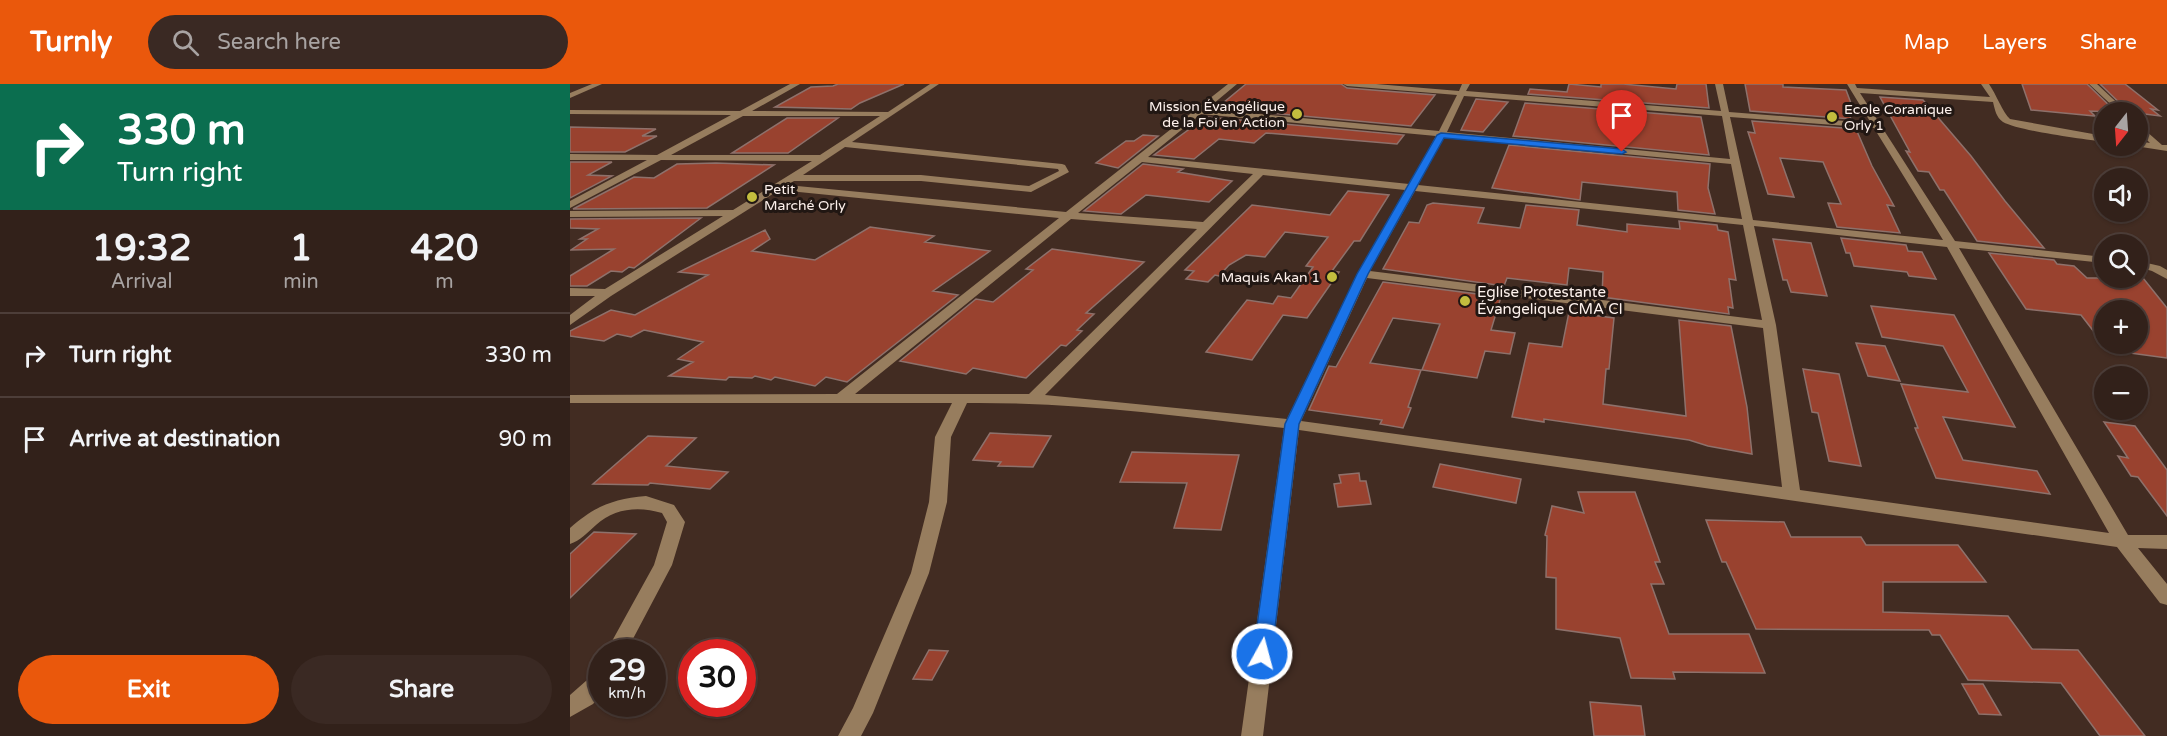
<!DOCTYPE html>
<meta charset="utf-8">
<style>
body{margin:0;font-family:"Varela Round",sans-serif;background:#3a2923;color:#f1f3f6;height:100vh;display:flex;flex-direction:column;font-size:22px;white-space:nowrap}
*{box-sizing:border-box;margin:0}
p{font-size:20px;color:#a8a3a2}
.icon{flex:none;width:33px;height:33px;fill:none;stroke:currentColor;stroke-width:2;stroke-linecap:round;stroke-linejoin:round}
.map{position:relative;flex:1;overflow:hidden}
.sheet{display:flex;flex-direction:column;background:#32211a;width:570px}
.sheet>*{flex:none}
.hud{background:#0b6e4f;color:#fff;overflow:hidden}
.needle{width:39px;rotate:197deg}
.buttons{position:absolute;left:1524px;top:18px;display:grid;gap:12px}
.buttons a{display:grid;place-items:center;width:54px;height:54px;border-radius:50%;background:#32211a;box-shadow:0 2px 4px #0004,0 0 0 2px #4d3e39;font-size:30px}
.speed{position:absolute;left:18px;top:555px;display:flex;gap:12px;font-size:30px;font-weight:700;text-align:center}
.speed>*{display:grid;place-content:center;width:78px;height:78px;border-radius:50%;background:#32211a;box-shadow:0 2px 4px #0004,0 0 0 2px #4d3e39;line-height:1}
.speed small{font-size:15px;font-weight:400}
.speed .limit{border:9px solid #d22;background:#fff;color:#111}
.pin{position:absolute;display:grid;place-items:center;width:51px;height:51px;color:#fff;margin:-62px -26px;border-radius:50% 50% 50% 0;rotate:-45deg;box-shadow:0 0 6px #0007}
.pin .icon{rotate:45deg}
.me{position:absolute;width:66px;margin:-33px;rotate:7deg;stroke-linejoin:round;filter:drop-shadow(0 0 4px #0008)}
.turn{display:flex;align-items:center;gap:21px;height:126px;padding:0 18px;font-size:27px}
.turn .icon{width:78px;height:78px;stroke-width:2.5}
.turn b{display:block;font-size:42px;line-height:51px}
.eta{display:flex;justify-content:space-evenly;align-items:center;height:102px;text-align:center}
.eta b{font-size:36px;font-weight:700;line-height:42px}
.cta{display:flex;gap:12px;margin-top:auto;padding:12px 18px}
.cta a{flex:1;height:69px;border-radius:36px;background:#ea580c;color:#fff;font-size:24px;font-weight:700;line-height:69px;text-align:center}
.cta a+a{background:#3a2923;color:#f1f3f6}
ul{padding:0;list-style:none}
li{display:flex;align-items:center;gap:18px;height:84px;padding:0 18px;border-top:2px solid #4d3e39}
li div{flex:1}
li b{display:block;font-size:22px}
li em{font-style:normal}
header{display:flex;align-items:center;gap:36px;box-sizing:border-box;height:84px;padding:0 30px;background:#ea580c;color:#fff}
header strong{font-size:28px}
nav{display:flex;gap:33px;margin-inline-start:auto;font-size:21px}
.search{width:420px;height:54px;background:#3a2923;display:flex;align-items:center;gap:15px;box-sizing:border-box;padding:0 21px;border-radius:33px;color:#a8a3a2;font-size:22px}
main{display:flex;flex:1;min-height:0}
.map>svg:first-child{display:block}
.building{fill:#99422f;stroke:#8e716b;stroke-width:1.5;fill-rule:evenodd}
.lines{fill:none;stroke-linecap:round;stroke-linejoin:round}
.minor{fill:#977d5e;fill-rule:evenodd}
.route{fill:#1a73e8;stroke:#114b97;stroke-width:1.5}
.poi-dot{fill:#c3bd3e;stroke:#211713;stroke-width:2}
.labels{text-anchor:middle;stroke-width:6;stroke-linejoin:round;paint-order:stroke}
.far-poi-label{font-size:14px;fill:#fef2ed;stroke:#211713;text-anchor:end}
.poi-label{font-size:15px;fill:#fef2ed;stroke:#211713;text-anchor:start}
</style>
<header>
<strong>Turnly</strong>
<div class="search"><svg class="icon" aria-label="search" viewBox="0 0 24 24"><circle cx="10" cy="10" r="6"/><path d="M15 15l6 6"/></svg>Search here</div>
<nav><a>Map</a><a>Layers</a><a>Share</a></nav>
</header>
<main>
<section class="sheet">
<div class="hud">
<div class="turn"><svg class="icon" aria-label="right" viewBox="0 0 24 24"><path d="M7 20v-9h11M14 6l5 5-5 5"/></svg><div><b>330 m</b>Turn right</div></div>
</div>
<div class="eta">
<div><b>19:32</b><p>Arrival</p></div>
<div><b>1</b><p>min</p></div>
<div><b>420</b><p>m</p></div>
</div>
<ul>
<li><svg class="icon" aria-label="right" viewBox="0 0 24 24"><path d="M7 20v-9h11M14 6l5 5-5 5"/></svg><div><b>Turn right</b></div><em>330 m</em></li>
<li><svg class="icon" aria-label="arrive" viewBox="0 0 24 24"><path d="M6 21V4h12l-3 4 3 4H6"/></svg><div><b>Arrive at destination</b></div><em>90 m</em></li>
</ul>
<div class="cta"><a>Exit</a><a>Share</a></div>
</section>
<div class="map">
<svg width="1597" height="652" viewBox="0 0 1597 652">
<rect width="100%" height="100%" fill="#422c22"/>
<path class="building" d="M 268,0 L 334,0 L 290,19 L 281,25 L 205,23 L 241,3 L 263,2 Z
M 676,0 L 771,0 L 777,4 L 865,11 L 841,42 L 647,24 Z
M 999,0 L 1031,3 L 1031,0 L 1053,0 L 1106,5 L 1107,0 L 1136,0 L 1139,24 L 958,10 L 960,5 L 997,8 Z
M 1175,0 L 1213,0 L 1213,3 L 1276,6 L 1285,30 L 1279,30 L 1281,35 L 1180,27 Z
M 1452,0 L 1517,0 L 1546,28 L 1520,27 L 1525,32 L 1461,26 Z
M 1530,0 L 1555,0 L 1588,26 L 1581,25 L 1590,32 L 1559,28 Z
M 1310,13 L 1353,16 L 1401,72 L 1435,117 L 1474,164 L 1407,157 L 1374,106 L 1370,106 L 1359,88 L 1348,87 L 1336,67 L 1340,68 Z
M 906,15 L 938,18 L 913,48 L 891,46 Z
M 955,19 L 1131,33 L 1139,71 L 943,52 Z
M 636,33 L 834,51 L 827,60 L 696,49 L 684,59 L 649,55 L 624,75 L 584,71 Z
M 217,34 L 268,34 L 218,69 L 162,69 Z
M 1182,37 L 1286,45 L 1302,82 L 1324,122 L 1317,121 L 1330,149 L 1267,143 L 1258,119 L 1271,120 L 1253,78 L 1210,74 L 1224,113 L 1198,110 L 1178,48 L 1185,49 Z
M 0,43 L 86,45 L 72,52 L 87,52 L 55,68 L 0,68 Z
M 573,51 L 588,52 L 548,84 L 526,79 L 556,57 L 564,57 Z
M 939,61 L 1140,80 L 1138,104 L 1145,130 L 1108,126 L 1107,108 L 1012,98 L 1010,116 L 922,104 Z
M 0,78 L 42,78 L 18,91 L 42,92 L 0,114 Z
M 146,79 L 204,81 L 137,124 L 3,125 L 64,93 L 84,94 L 107,80 Z
M 573,80 L 613,85 L 608,88 L 662,97 L 639,118 L 576,111 L 551,130 L 514,127 Z
M 778,107 L 819,111 L 790,157 L 784,157 L 762,187 L 769,188 L 737,234 L 713,231 L 682,276 L 636,268 L 677,216 L 703,220 L 708,212 L 721,214 L 743,183 L 736,182 L 758,153 L 715,148 L 695,173 L 676,171 L 659,181 L 649,192 L 645,191 L 638,198 L 616,195 L 624,187 L 615,186 L 682,121 L 760,131 Z
M 863,119 L 914,124 L 908,139 L 950,144 L 956,121 L 1009,126 L 1007,141 L 1057,148 L 1057,140 L 1110,145 L 1109,137 L 1147,141 L 1148,146 L 1158,148 L 1166,196 L 1159,195 L 1163,224 L 1158,223 L 1159,230 L 1032,213 L 1033,188 L 999,184 L 997,201 L 937,194 L 934,202 L 813,185 L 839,138 L 849,139 L 857,121 Z
M 131,134 L 64,184 L 59,183 L 52,188 L 41,187 L 17,202 L 0,202 L 0,192 L 44,165 L 1,166 L 17,155 L 10,155 L 28,145 L 0,144 L 0,135 Z
M 300,143 L 364,152 L 355,158 L 420,167 L 363,207 L 388,211 L 277,298 L 256,293 L 245,302 L 205,293 L 201,296 L 185,292 L 182,294 L 159,293 L 156,296 L 99,292 L 123,278 L 108,275 L 133,258 L 74,246 L 61,253 L 47,250 L 34,257 L 0,252 L 0,247 L 41,226 L 65,231 L 138,191 L 109,188 L 195,146 L 200,155 L 182,167 L 245,176 Z
M 1271,154 L 1336,161 L 1338,167 L 1352,168 L 1366,195 L 1339,192 L 1337,188 L 1284,182 L 1280,169 L 1276,169 Z
M 1203,155 L 1241,159 L 1257,212 L 1221,208 L 1217,196 L 1213,196 Z
M 482,165 L 574,178 L 516,229 L 524,230 L 507,246 L 512,247 L 496,262 L 491,261 L 456,294 L 403,284 L 396,290 L 330,277 L 406,215 L 423,218 L 463,186 L 456,185 Z
M 1419,169 L 1484,176 L 1487,180 L 1504,182 L 1517,194 L 1573,194 L 1597,224 L 1597,274 L 1538,266 L 1511,231 L 1456,225 ZM 1534,226 L 1568,226 L 1568,260 L 1534,260 Z
M 813,198 L 931,213 L 921,246 L 945,249 L 940,270 L 915,267 L 907,294 L 852,286 L 870,240 L 823,234 L 800,279 L 851,286 L 838,323 L 841,324 L 833,344 L 810,340 L 812,336 L 739,326 L 759,282 L 766,283 Z
M 1301,222 L 1384,231 L 1445,343 L 1373,333 L 1393,376 L 1467,387 L 1480,410 L 1366,394 L 1345,344 L 1348,344 L 1331,300 L 1398,308 L 1373,262 L 1312,253 Z
M 999,228 L 1044,234 L 1039,285 L 1036,285 L 1033,320 L 1116,332 L 1109,236 L 1161,242 L 1177,323 L 1182,370 L 1138,362 L 1119,356 L 974,335 L 974,338 L 942,333 L 959,259 L 992,263 Z
M 1286,259 L 1315,262 L 1330,297 L 1298,292 Z
M 1233,285 L 1269,290 L 1291,382 L 1259,377 L 1248,329 L 1242,328 Z
M 1534,338 L 1565,342 L 1597,386 L 1597,432 L 1568,393 L 1561,392 L 1548,372 L 1558,374 Z
M 420,349 L 481,352 L 463,383 L 428,382 L 431,378 L 403,376 Z
M 78,352 L 126,354 L 96,382 L 158,388 L 140,405 L 80,399 L 78,401 L 23,400 Z
M 562,368 L 669,371 L 651,446 L 604,444 L 617,399 L 550,398 Z
M 870,380 L 951,395 L 946,419 L 863,403 Z
M 789,389 L 790,397 L 796,397 L 801,420 L 768,423 L 764,400 L 771,399 L 769,391 Z
M 1008,408 L 1065,408 L 1090,478 L 1085,478 L 1094,500 L 1081,500 L 1099,550 L 1179,550 L 1195,589 L 1103,588 L 1105,595 L 1061,594 L 1050,554 L 986,545 L 986,494 L 976,493 L 977,452 L 975,451 L 982,422 L 1014,429 Z
M 1136,436 L 1214,438 L 1221,453 L 1291,453 L 1296,461 L 1388,461 L 1416,498 L 1313,498 L 1313,528 L 1438,532 L 1462,565 L 1508,566 L 1575,652 L 1530,652 L 1491,599 L 1398,596 L 1370,551 L 1362,551 L 1359,546 L 1186,545 L 1156,478 L 1152,478 Z
M 24,448 L 66,450 L 0,514 L 0,470 Z
M 359,566 L 378,567 L 362,596 L 343,595 Z
M 1392,600 L 1413,600 L 1431,631 L 1409,630 Z
M 1020,618 L 1071,622 L 1075,652 L 1024,652 Z"/>
<g class="lines">
<path class="minor" d="M 22,0 L 32,0 L 0,14 L 0,9 Z
M 220,0 L 230,0 L 182,27 L 318,28 L 360,0 L 369,0 L 282,58 L 492,80 L 495,81 L 499,88 L 461,108 L 351,97 L 224,97 L 217,101 L 496,128 L 658,0 L 667,0 L 637,25 L 869,47 L 887,11 L 777,2 L 773,0 L 806,0 L 889,7 L 892,0 L 900,0 L 896,7 L 1151,27 L 1145,0 L 1153,0 L 1159,28 L 1301,39 L 1277,0 L 1285,0 L 1287,4 L 1420,13 L 1411,0 L 1419,0 C 1426,10 1433,29 1440,35 L 1534,52 L 1534,58 C 1514,55 1449,47 1433,38 C 1426,33 1425,26 1423,18 L 1290,9 L 1385,157 L 1534,173 L 1534,179 L 1389,164 L 1558,451 L 1597,451 L 1597,465 L 1568,464 L 1597,500 L 1597,521 L 1590,519 L 1547,463 L 729,346 L 693,652 L 671,652 L 714,344 C 608,332 503,318 397,319 L 381,353 L 377,418 L 359,489 L 303,629 L 291,652 L 268,652 L 283,624 L 341,489 L 359,418 L 365,353 L 382,319 L 0,319 L 0,311 L 267,310 L 489,134 L 209,106 L 41,212 L 0,241 L 0,231 L 25,212 L 0,212 L 0,204 L 35,205 L 153,132 L 0,133 L 0,127 L 163,126 L 242,77 L 91,76 L 0,124 L 0,117 L 77,76 L 0,76 L 0,70 L 87,71 L 161,31 L 0,30 L 0,26 L 170,27 ZM 894,12 L 1152,32 L 1160,75 L 877,48 ZM 631,30 L 866,52 L 839,100 L 578,73 ZM 173,32 L 310,32 L 250,71 L 101,71 ZM 1160,33 L 1304,44 L 1373,156 L 1183,136 ZM 874,53 L 1161,80 L 1172,135 L 848,101 ZM 275,63 L 488,85 L 489,87 L 459,102 L 351,91 L 233,91 ZM 572,78 L 683,90 L 633,138 L 508,129 ZM 693,91 L 835,106 L 787,190 L 717,335 L 475,311 ZM 845,107 L 1173,141 L 1192,236 L 800,187 ZM 501,135 L 627,145 L 459,310 L 285,310 ZM 1184,142 L 1377,163 L 1539,449 L 1230,406 L 1206,241 ZM 797,194 L 1193,244 L 1212,403 L 731,337 Z
M 1519,0 L 1527,0 L 1557,28 L 1549,28 Z
M 1568,40 L 1592,61 L 1597,61 L 1597,67 L 1565,62 L 1568,62 L 1568,57 L 1580,59 L 1568,47 Z
M 1568,177 L 1590,182 L 1597,186 L 1597,195 L 1582,187 L 1568,183 Z
M 76,412 L 104,421 L 115,438 L 102,481 L 56,568 L 36,568 L 84,481 L 97,438 L 92,429 C 69,422 44,424 26,441 C 18,448 10,457 0,460 L 0,444 C 25,422 43,415 76,412 Z
M 32,586 L 32,610 L 23,620 L 0,633 L 0,611 L 25,589 Z"/>
</g>
<path class="route" d="M 871,49 L 1052,65 L 1056,68 L 1052,70 L 874,54 L 798,190 L 729,340 L 702,570 L 699,575 L 692,577 L 686,575 L 683,570 L 715,340 L 787,190 L 867,51 Z"/>
<g class="poi-dot">
<circle cx="727" cy="30" r="6"/>
<circle cx="1262" cy="33" r="6"/>
<circle cx="182" cy="113" r="6"/>
<circle cx="762" cy="193" r="6"/>
<circle cx="895" cy="217" r="6"/>
</g>
<g class="labels">
<g class="far-poi-label">
<text x="715" y="27">Mission Évangélique<tspan x="715" dy="16">de la Foi en Action</tspan></text>
<text x="1274" y="30" text-anchor="start">Ecole Coranique<tspan x="1274" dy="16">Orly 1</tspan></text>
<text x="194" y="110" text-anchor="start">Petit<tspan x="194" dy="16">Marché Orly</tspan></text>
<text x="750" y="198">Maquis Akan 1</text>
</g>
<g class="poi-label">
<text x="907" y="213">Eglise Protestante<tspan x="907" dy="17">Évangelique CMA CI</tspan></text>
</g>
</g>
</svg>
<div class="buttons">
<a><svg class="needle" viewBox="-14 -14 28 28"><path d="M0-13l5 13h-10z" fill="#e53935"/><path d="M0 13l5-13h-10z" fill="#a8a3a2"/></svg></a>
<a><svg class="icon" aria-label="sound" viewBox="0 0 24 24"><path d="M4 9h4l5-4v14l-5-4H4zM17 9q2 3 0 6"/></svg></a>
<a><svg class="icon" aria-label="search" viewBox="0 0 24 24"><circle cx="10" cy="10" r="6"/><path d="M15 15l6 6"/></svg></a>
<a>+</a>
<a>−</a>
</div>
<div class="speed"><div>29<small>km/h</small></div><div class="limit">30</div></div>
<div class="pin" style="left:1052px;top:68px;background:#d93025"><svg class="icon" aria-label="arrive" viewBox="0 0 24 24"><path d="M6 21V4h12l-3 4 3 4H6"/></svg></div>
<svg class="me" style="left:692px;top:570px" viewBox="-20 -20 40 40"><circle r="17" fill="#1a73e8" stroke="#fff" stroke-width="3"/><path d="M0-11L8 9 0 5-8 9z" fill="#fff"/></svg>
</div>
</main>
